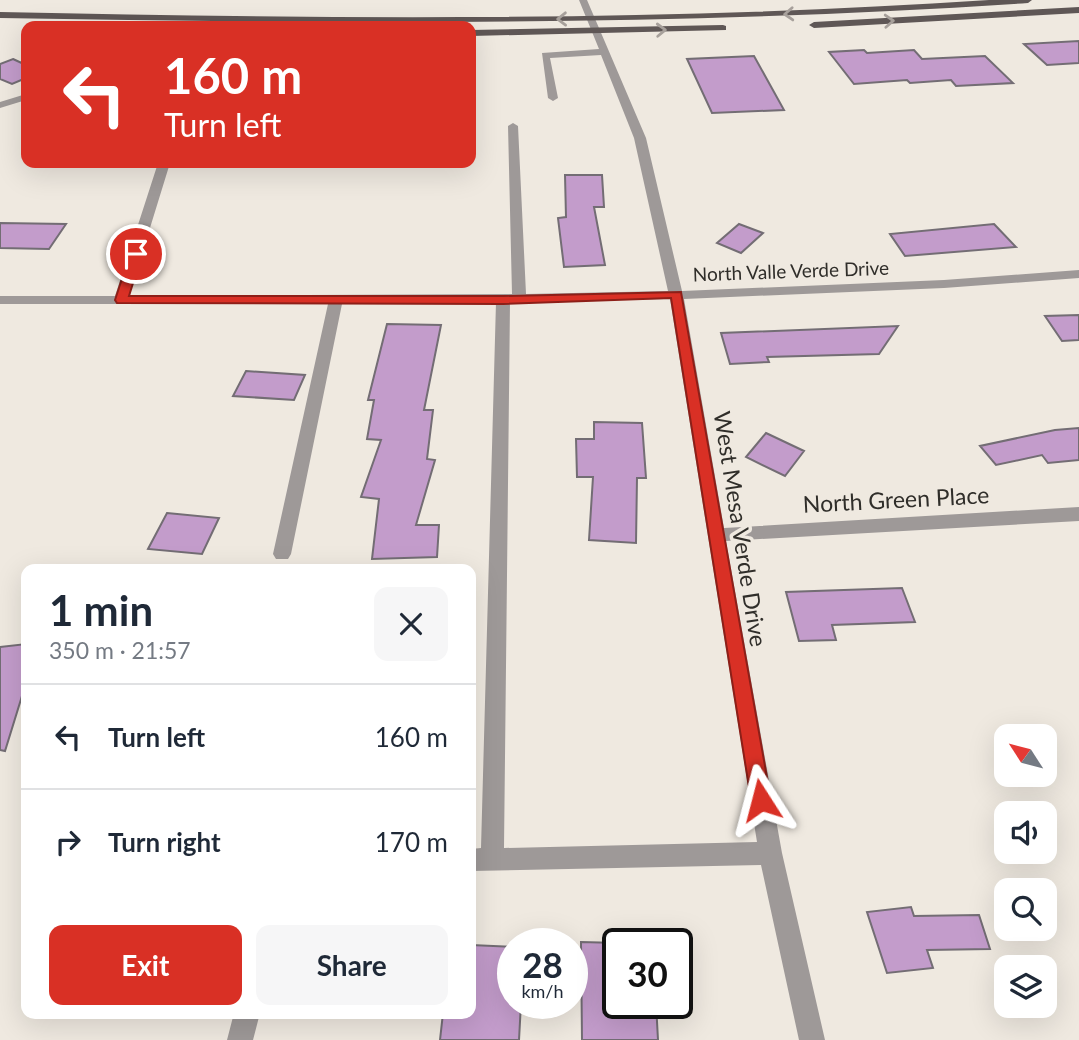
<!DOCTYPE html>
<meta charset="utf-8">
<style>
body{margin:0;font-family:Lato,sans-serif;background:#f6f6f7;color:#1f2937;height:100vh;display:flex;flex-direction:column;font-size:26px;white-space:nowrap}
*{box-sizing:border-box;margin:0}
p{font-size:23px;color:#747a83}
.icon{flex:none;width:38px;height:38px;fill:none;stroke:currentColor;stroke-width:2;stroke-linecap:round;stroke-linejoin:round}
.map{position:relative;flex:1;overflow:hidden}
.sheet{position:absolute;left:21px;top:564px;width:455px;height:455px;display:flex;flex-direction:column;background:#fff;border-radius:14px;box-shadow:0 7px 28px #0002}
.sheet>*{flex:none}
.top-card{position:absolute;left:21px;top:21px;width:455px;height:147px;border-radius:14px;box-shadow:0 7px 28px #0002;background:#d93025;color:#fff;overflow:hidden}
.needle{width:46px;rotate:306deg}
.controls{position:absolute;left:994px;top:724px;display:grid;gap:14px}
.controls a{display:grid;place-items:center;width:63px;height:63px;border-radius:14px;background:#fff;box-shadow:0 7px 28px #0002;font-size:35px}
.speed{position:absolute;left:497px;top:928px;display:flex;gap:14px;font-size:35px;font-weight:700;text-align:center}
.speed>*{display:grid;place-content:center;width:91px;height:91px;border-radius:50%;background:#fff;box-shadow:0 7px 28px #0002;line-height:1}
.speed small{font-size:18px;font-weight:400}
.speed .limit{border:4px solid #111;border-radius:10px;background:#fff;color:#111}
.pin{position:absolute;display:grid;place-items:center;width:60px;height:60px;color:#fff;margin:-30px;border:4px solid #fff;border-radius:50%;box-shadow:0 2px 7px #0007}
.me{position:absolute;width:77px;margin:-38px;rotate:351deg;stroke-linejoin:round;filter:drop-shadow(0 0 5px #0008)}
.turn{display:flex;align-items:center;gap:24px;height:147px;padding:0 28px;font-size:32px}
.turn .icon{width:91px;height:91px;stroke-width:2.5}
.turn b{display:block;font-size:49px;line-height:60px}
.round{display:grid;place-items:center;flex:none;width:74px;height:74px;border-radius:14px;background:#f6f6f7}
.headline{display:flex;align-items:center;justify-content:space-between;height:119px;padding:0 28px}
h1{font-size:42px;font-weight:700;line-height:52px}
.action{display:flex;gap:14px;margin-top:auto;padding:14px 28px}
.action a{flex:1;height:80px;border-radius:14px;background:#d93025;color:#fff;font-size:28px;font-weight:700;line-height:80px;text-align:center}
.action a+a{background:#f6f6f7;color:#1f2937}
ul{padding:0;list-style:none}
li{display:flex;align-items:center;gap:21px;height:105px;padding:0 28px;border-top:2px solid #e0e1e3}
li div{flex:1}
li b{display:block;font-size:26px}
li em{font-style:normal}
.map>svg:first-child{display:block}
.building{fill:#c39ccb;stroke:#736d74;stroke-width:2}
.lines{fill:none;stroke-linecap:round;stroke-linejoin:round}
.minor{fill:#9e9998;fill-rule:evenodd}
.major{fill:#5f5756;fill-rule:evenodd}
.oneway{stroke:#a7a09b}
.route{fill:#d93025;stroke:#8d1f18;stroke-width:2}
.labels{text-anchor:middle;stroke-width:7;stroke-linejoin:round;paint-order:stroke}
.far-street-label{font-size:19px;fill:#302e2a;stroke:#efe9e0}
.street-label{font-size:23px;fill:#302e2a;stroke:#efe9e0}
</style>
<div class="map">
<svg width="1079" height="1040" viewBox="0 0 1079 1040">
<rect width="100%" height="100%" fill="#efe9e0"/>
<path class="building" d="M 1079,41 L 1079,63 L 1047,65 L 1024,44 Z
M 864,50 L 867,53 L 914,50 L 922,59 L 985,56 L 1013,83 L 956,86 L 951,80 L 910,83 L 907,80 L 854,84 L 829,52 Z
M 754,56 L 784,110 L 712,113 L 687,59 Z
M 13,59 L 26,65 L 26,78 L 12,84 L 0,79 L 0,64 Z
M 565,175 L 602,175 L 604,207 L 594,207 L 605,265 L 564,267 L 558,218 L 566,217 Z
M 0,223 L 66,224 L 49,249 L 0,248 Z
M 739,224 L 763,233 L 741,253 L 717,243 Z
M 994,224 L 1016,247 L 905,256 L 890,234 Z
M 1079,315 L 1079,340 L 1062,341 L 1045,316 Z
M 387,324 L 441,325 L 424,410 L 433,410 L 427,459 L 435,460 L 416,525 L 439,525 L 437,557 L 372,559 L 379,499 L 361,497 L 381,440 L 367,439 L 374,400 L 368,400 Z
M 898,326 L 879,354 L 767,357 L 769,362 L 730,364 L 721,333 Z
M 246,371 L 305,375 L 294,400 L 233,396 Z
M 594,422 L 642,423 L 646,478 L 637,478 L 636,543 L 589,540 L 593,477 L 577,477 L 576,439 L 594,439 Z
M 1079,428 L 1079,460 L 1048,463 L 1042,455 L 996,465 L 980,446 L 1055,430 Z
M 766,433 L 804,451 L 785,476 L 746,457 Z
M 167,513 L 219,518 L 202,554 L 148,549 Z
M 902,588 L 915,622 L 832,625 L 836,640 L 799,641 L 786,592 Z
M 26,644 L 26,683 L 5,751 L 0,750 L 0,647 Z
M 911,907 L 914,916 L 979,915 L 990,949 L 927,950 L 933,968 L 887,973 L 867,912 Z
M 581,942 L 618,943 L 618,1003 L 656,1003 L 658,1040 L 582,1040 Z
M 471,945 L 513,947 L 513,1003 L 521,1003 L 519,1040 L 440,1040 L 443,1013 L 471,1013 Z"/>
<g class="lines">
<path class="minor" d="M 579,0 L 587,0 L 646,138 L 682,291 L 944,280 L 1079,270 L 1079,278 L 944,288 L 684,299 L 724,528 L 1079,507 L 1079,521 L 726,541 L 782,853 L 825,1040 L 799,1040 L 761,865 L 471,871 L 471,849 L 481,848 L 496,302 L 342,304 L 291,554 L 288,559 L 276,559 L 273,554 L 328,304 L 0,304 L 0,296 L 115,296 L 158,163 L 170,163 L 129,296 L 512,294 L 508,126 L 513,123 L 518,126 L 526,294 L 668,291 L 634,138 L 601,55 L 550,58 L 558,98 L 553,101 L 548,98 L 542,53 L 599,49 ZM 670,299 L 757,842 L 504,848 L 510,302 Z
M 26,94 L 26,100 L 0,108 L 0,102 Z
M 234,1013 L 260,1013 L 253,1040 L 227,1040 Z"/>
<path class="major" d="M 989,0 L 1032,0 L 1028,3 C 685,26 343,24 0,18 L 0,12 C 330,19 659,22 989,0 Z
M 1079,7 L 1079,13 L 814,28 L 809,25 L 814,22 Z
M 723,25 L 726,26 L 726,30 L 471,36 L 471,30 Z"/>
</g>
<defs><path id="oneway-chevron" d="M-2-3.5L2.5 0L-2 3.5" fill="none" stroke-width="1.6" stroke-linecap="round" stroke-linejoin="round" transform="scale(1.75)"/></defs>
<g class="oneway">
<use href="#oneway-chevron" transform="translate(789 14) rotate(177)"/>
<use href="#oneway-chevron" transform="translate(562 19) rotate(179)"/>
<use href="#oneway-chevron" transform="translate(889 21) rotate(-3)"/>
<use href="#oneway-chevron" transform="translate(661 30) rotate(-2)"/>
</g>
<path class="route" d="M 136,251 L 142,254 L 129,296 L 503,296 L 681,292 L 771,800 L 768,807 L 761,810 L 754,807 L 751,800 L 671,298 L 503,304 L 117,303 L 115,300 L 130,254 Z"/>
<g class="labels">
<g class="far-street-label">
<text transform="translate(791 271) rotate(-2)" y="7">North Valle Verde Drive</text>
</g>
<g class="street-label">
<text transform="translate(896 500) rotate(-3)" y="8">North Green Place</text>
<text transform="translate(740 529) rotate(81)" y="8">West Mesa Verde Drive</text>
</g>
</g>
</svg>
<div class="controls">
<a><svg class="needle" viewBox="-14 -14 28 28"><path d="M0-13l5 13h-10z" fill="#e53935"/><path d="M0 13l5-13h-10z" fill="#747a83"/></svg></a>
<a><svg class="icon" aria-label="sound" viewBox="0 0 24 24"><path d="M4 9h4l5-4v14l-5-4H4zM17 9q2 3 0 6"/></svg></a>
<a><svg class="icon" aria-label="search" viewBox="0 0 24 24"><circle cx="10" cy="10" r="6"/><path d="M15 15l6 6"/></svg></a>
<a><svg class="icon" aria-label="layers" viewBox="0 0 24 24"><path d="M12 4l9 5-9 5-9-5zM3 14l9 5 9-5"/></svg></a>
</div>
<div class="speed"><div>28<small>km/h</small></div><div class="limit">30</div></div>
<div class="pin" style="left:136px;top:254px;background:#d93025"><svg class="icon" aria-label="arrive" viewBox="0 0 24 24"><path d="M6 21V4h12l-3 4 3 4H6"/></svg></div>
<svg class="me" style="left:761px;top:800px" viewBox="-20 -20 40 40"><path d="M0-17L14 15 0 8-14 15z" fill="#d93025" stroke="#fff" stroke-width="4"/></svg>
<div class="top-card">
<div class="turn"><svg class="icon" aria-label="left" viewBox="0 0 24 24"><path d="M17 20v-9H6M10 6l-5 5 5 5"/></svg><div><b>160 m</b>Turn left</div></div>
</div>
<section class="sheet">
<div class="headline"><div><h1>1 min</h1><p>350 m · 21:57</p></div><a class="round"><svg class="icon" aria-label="close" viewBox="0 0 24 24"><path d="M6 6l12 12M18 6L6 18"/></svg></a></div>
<ul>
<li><svg class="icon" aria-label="left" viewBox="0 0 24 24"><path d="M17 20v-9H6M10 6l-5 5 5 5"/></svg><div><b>Turn left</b></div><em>160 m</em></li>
<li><svg class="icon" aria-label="right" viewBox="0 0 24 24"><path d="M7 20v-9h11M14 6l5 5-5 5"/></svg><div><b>Turn right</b></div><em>170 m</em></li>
</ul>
<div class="action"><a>Exit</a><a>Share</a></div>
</section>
</div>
